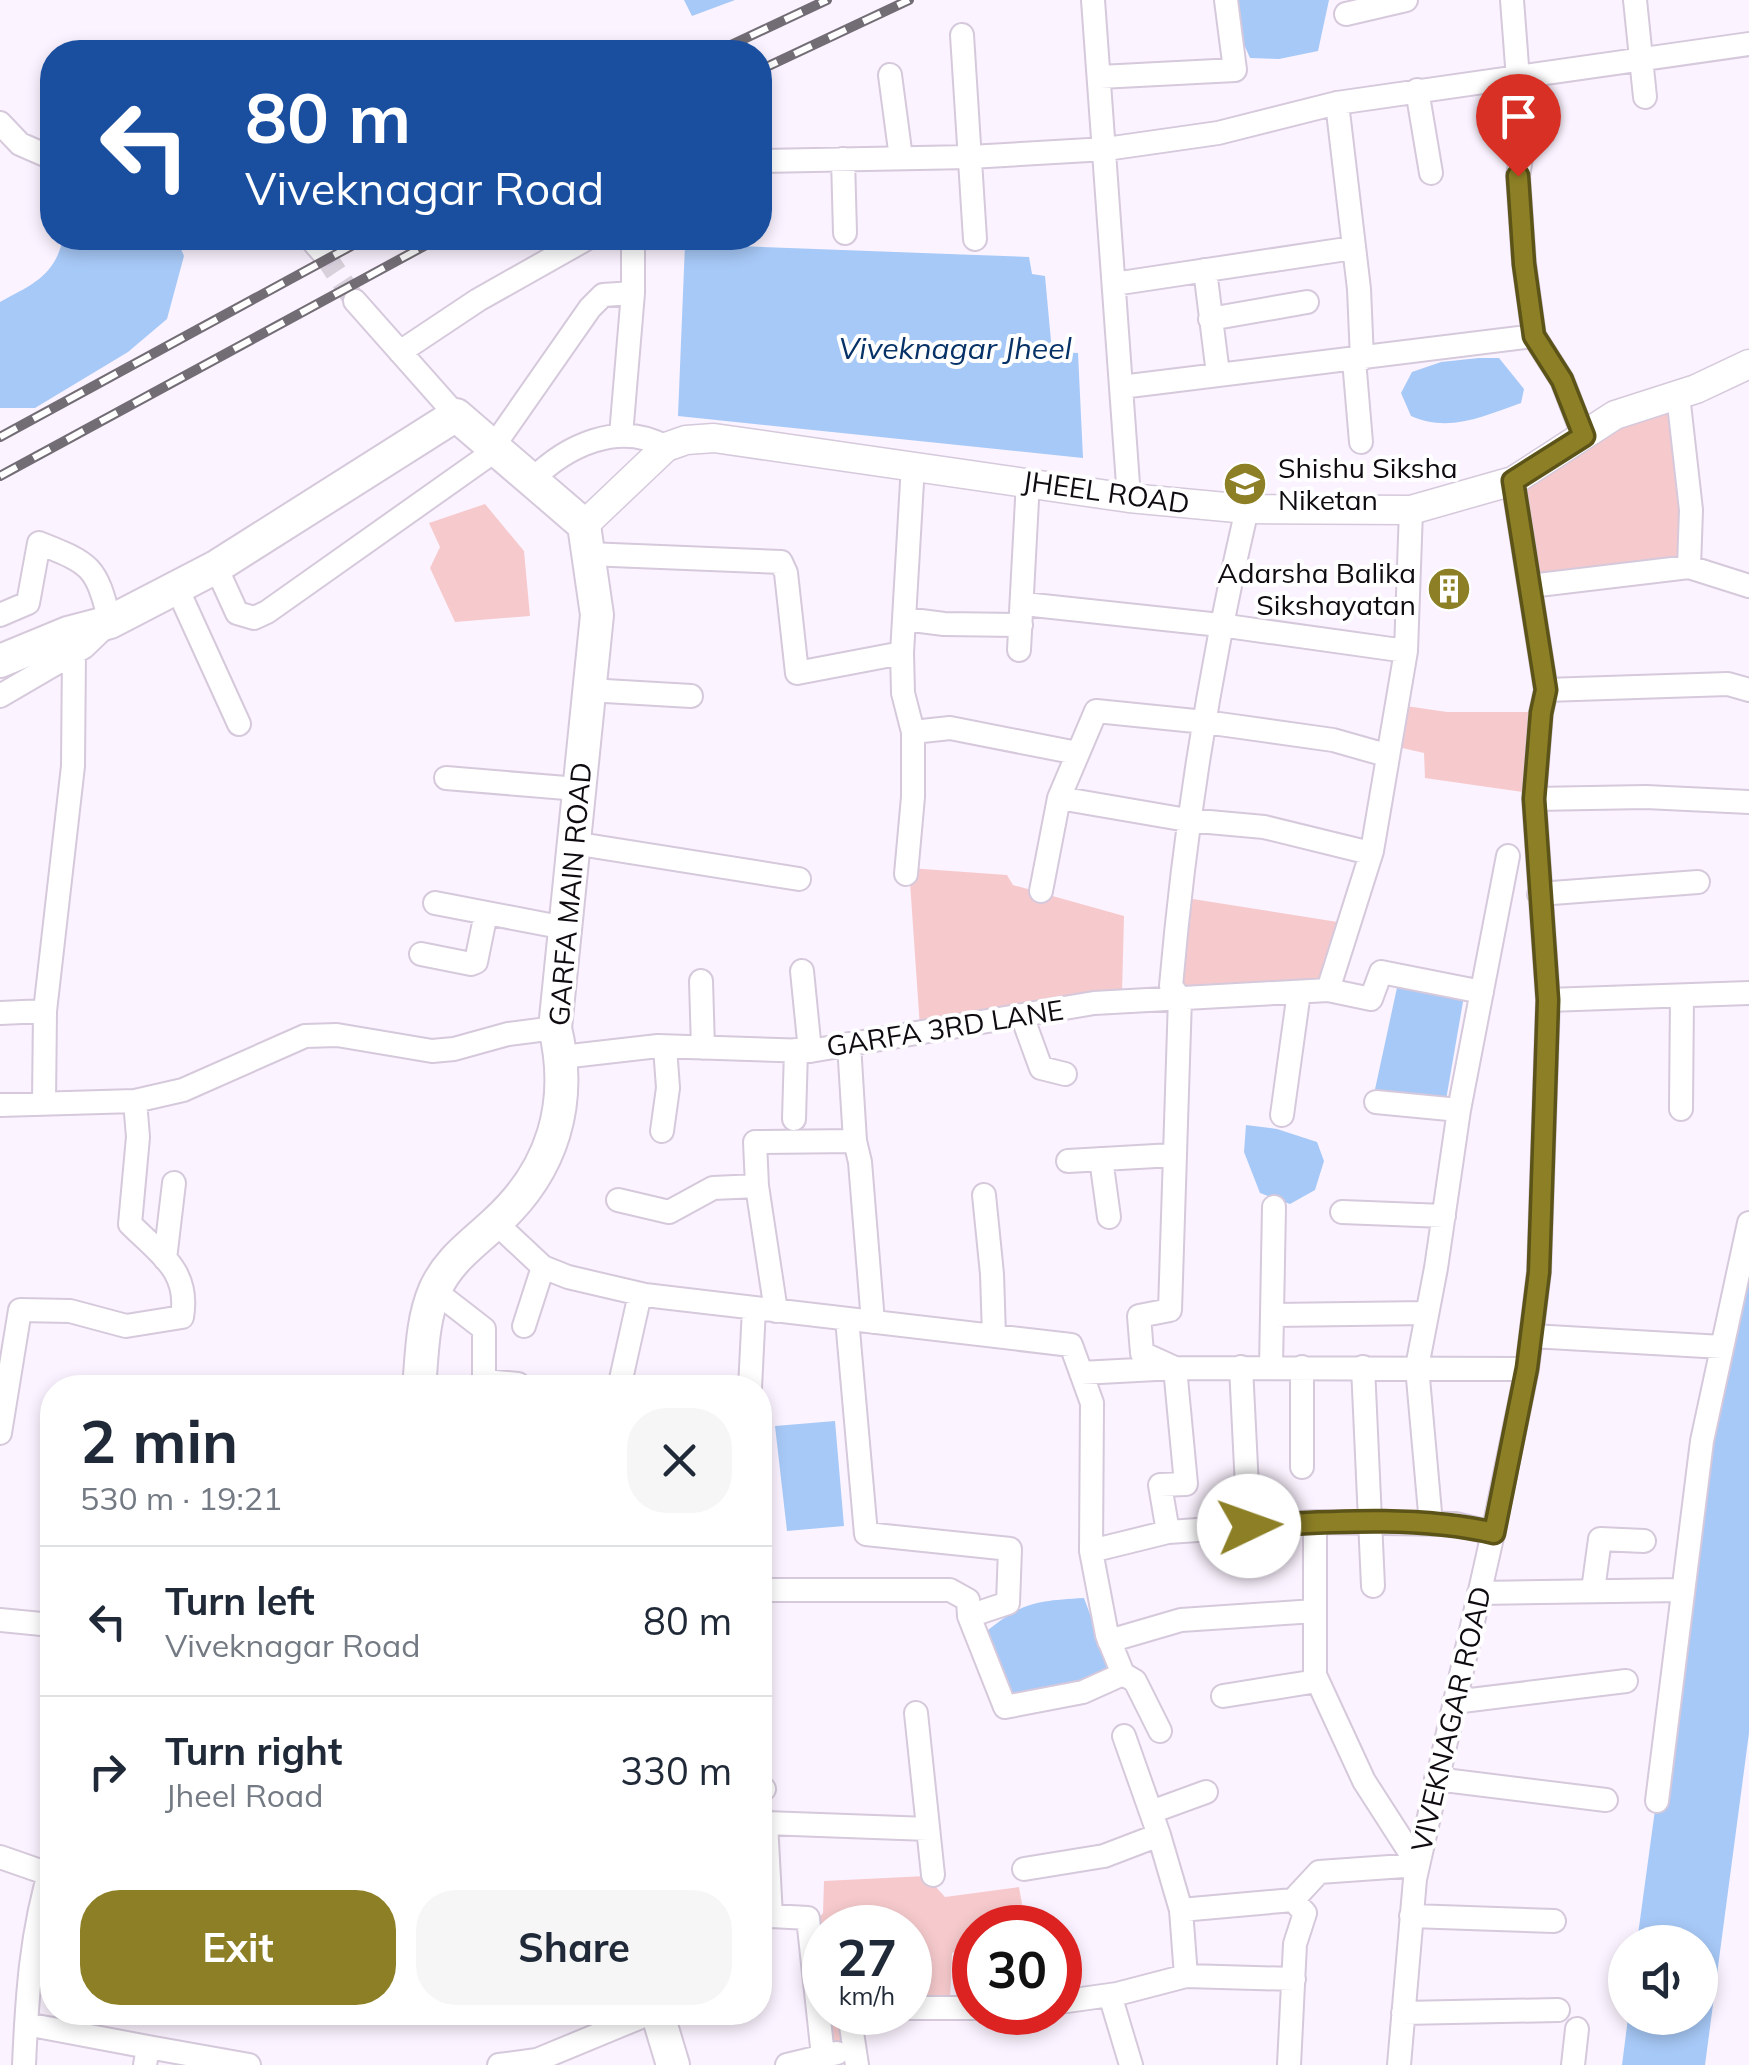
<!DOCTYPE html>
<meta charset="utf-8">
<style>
body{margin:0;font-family:Mulish,sans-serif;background:#f6f6f7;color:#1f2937;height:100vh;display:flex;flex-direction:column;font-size:38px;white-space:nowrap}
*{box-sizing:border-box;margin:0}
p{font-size:32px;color:#747a83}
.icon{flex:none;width:55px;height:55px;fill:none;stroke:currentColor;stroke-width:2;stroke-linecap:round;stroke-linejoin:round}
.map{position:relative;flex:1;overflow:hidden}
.drawer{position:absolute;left:40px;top:1375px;width:732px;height:650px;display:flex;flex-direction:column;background:#fff;border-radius:40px;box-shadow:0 5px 15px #0003}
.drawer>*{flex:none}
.top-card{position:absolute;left:40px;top:40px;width:732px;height:210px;border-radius:40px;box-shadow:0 5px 15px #0003;background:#1a4fa0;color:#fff;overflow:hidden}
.controls{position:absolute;left:1608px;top:1925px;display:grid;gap:20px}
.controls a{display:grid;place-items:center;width:110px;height:110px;border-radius:50%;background:#fff;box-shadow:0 5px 15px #0003;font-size:50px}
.speed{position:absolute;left:802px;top:1905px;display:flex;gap:20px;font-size:50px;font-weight:700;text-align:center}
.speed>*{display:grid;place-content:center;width:130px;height:130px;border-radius:50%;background:#fff;box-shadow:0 5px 15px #0003;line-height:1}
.speed small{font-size:25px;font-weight:400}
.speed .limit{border:15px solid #d22;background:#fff;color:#111}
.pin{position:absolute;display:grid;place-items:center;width:85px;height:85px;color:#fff;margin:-102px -42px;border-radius:50% 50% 50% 0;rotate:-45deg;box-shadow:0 0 10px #0007}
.pin .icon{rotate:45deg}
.me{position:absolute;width:110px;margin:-55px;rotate:87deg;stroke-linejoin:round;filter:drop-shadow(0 0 8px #0008)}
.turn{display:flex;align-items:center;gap:35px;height:210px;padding:0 40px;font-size:45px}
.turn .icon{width:130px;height:130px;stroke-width:2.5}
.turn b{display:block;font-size:70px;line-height:85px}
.round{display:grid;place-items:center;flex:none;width:105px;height:105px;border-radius:40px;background:#f6f6f7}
.head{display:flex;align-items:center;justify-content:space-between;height:170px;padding:0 40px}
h1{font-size:60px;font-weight:700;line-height:75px}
.button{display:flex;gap:20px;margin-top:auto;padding:20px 40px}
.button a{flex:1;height:115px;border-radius:40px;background:#8c7f25;color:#fff;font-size:40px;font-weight:700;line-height:115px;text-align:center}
.button a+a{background:#f6f6f7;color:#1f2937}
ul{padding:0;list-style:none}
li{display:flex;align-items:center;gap:30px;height:150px;padding:0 40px;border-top:2px solid #e0e1e3}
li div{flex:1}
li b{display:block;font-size:38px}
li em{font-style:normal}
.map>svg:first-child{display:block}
.green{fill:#f6cacd}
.water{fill:#a7c9f7}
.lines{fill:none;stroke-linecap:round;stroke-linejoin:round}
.minor-tunnel{stroke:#d8d0db;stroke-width:22;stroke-dasharray:22 11;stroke-linecap:butt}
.minor-casing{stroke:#d5c9db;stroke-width:26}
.tertiary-casing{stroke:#d5c9db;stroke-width:31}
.secondary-casing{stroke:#d5c9db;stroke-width:36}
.minor{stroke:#fff;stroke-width:22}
.tertiary{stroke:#fff;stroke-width:28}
.secondary{stroke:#fff;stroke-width:32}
.rail-casing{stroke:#726c74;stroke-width:10}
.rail{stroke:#fff;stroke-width:6;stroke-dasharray:19;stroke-linecap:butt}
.route-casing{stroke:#5b5318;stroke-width:25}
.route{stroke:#8c7f25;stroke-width:18}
.labels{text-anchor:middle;stroke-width:8;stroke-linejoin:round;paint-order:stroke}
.poi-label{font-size:28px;fill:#0f0b11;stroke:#fff;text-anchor:start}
.street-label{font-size:28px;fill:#0f0b11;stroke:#fff}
.water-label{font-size:30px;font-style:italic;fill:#063268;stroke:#fff}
</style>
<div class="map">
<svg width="1749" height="2065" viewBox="0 0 1749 2065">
<rect width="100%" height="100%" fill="#fbf3ff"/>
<path class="green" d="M 1673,401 L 1687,508 L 1682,573 L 1532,582 L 1521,484 L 1615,422 Z
M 485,504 L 524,551 L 530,616 L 455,622 L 430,568 L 440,547 L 429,523 Z
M 1406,706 L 1447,712 L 1534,712 L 1530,793 L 1425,778 L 1424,753 L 1398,747 Z
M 909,868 L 1007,875 L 1013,885 L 1124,916 L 1122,993 L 920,1028 Z
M 1180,897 L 1344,923 L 1326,985 L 1187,994 L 1175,983 Z
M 926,1876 L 945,1897 L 1019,1887 L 1026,1927 L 975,1928 L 975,1945 L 952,1953 L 950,2001 L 910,2004 L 910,1928 L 825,1928 L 825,2012 L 871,2013 L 849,2045 L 829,2048 L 814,1924 L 823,1913 L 824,1881 Z"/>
<path class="water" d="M 684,0 L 735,0 L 692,16 Z
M 1238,0 L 1329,0 L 1318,51 L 1279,59 L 1250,58 L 1238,31 Z
M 63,238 L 143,238 L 179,244 L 184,256 L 167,319 L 128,352 L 35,408 L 0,408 L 0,302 C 33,284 55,276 63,238 Z
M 685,244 L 1029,257 L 1032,274 L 1045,276 L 1052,352 L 1078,353 L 1083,458 L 678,416 Z
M 1479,358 L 1499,358 L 1524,389 L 1521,403 C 1484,416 1449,433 1411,416 L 1401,393 L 1412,372 L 1441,362 Z
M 1398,983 L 1464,996 L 1446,1100 L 1374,1094 Z
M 1246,1125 L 1277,1129 L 1317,1142 L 1324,1161 L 1315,1190 L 1290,1204 L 1260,1193 L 1244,1152 Z
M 1749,1265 L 1749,1733 L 1705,2065 L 1622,2065 L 1628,2018 L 1700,2018 L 1700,1942 L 1637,1942 L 1705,1443 Z
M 835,1421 L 844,1526 L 787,1531 L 775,1426 Z
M 1084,1598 L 1108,1663 L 1105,1675 L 1074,1691 L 1002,1698 L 983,1634 C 1022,1602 1035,1601 1084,1598 Z"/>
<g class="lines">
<path class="minor-tunnel" d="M 324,254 L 355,301"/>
<g class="minor-casing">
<path id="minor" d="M 1093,0 L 1129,498
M 1512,0 L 1518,79
M 1635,0 L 1645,97
M 1346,14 L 1406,0
M 962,35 L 975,239
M 890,75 L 901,158
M 1100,77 L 1235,70 L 1226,0
M 1527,77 L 1527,121 L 1518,176 L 1524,263 L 1534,336 L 1562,380 L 1584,437
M 1417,90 L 1431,173
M 1337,103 L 1359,289 L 1362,359
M 0,123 L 20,144 L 52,158
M 843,159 L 845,233
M 760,161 L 970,157 L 1106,149 L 1218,133 L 1337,103 L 1749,44
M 310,238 L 324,254
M 1205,270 L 1218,374
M 1114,284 L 1353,248
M 355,301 L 456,415
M 1210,319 L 1307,302
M 400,352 L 478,300 L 588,238
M 1354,360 L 1361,442
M 1121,387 L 1534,336
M 1678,395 L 1691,510 L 1689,567
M 621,435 L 633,293 L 633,238
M 493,447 L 590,308 L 603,295 L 633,293
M 532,480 C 566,446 619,420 666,447
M 588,554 L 781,562 L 786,573 L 797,673 L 902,653
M 216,567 L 237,613 L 254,618 L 267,612 L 496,450
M 1530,586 L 1689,567 L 1749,586
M 177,588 L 239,724
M 1024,604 L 1220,625 L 1406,651
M 0,615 L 28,603 L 39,543 C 92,564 96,566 110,622 L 84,647 L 0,696
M 905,619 L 944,624 L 1021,625
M 1019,650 L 1028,481
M 588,690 L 691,696
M 1546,690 L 1728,684 L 1749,690
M 913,732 L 950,728 L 1077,753
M 446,778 L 578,789
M 1059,798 L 1187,820 L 1264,827 L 1370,853
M 1534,799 L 1646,797 L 1749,802
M 573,843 L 799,879
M 906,874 L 913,797 L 913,732 L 903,693 L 902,653 L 913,465
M 1041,891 L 1059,798 L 1096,711 L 1205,722 L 1333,740 L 1386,755
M 1539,894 L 1698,882
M 435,903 L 565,928
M 421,954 L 471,964 L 476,962 L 486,913
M 802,971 L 810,1051
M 701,981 L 703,1048
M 1328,990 L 1372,851 L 1406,651 L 1411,510
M 1548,1000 L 1749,993
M 0,1013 L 45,1011
M 1022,1016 L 1041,1068 L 1065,1074
M 849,1044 L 855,1141 L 860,1162 L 873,1322
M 562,1057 L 658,1046 L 810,1051 L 1094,1003 L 1328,990 L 1371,999 L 1381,972 L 1482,992
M 1376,1102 L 1459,1110
M 44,1103 L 45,1011 L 73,766 L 74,652
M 0,1105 L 135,1101 L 183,1090 L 305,1036 L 337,1035 L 432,1051 L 454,1049 L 508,1034 L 555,1028
M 1681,1109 L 1682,996
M 1282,1115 L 1299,992
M 794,1119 L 796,1050
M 662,1131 L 668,1088 L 665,1047
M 1101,1159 L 1109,1217
M 1068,1161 L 1173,1155
M 984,1195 L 992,1274 L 994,1336
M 618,1200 L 669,1212 L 713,1188 L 757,1186
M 1342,1212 L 1444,1216
M 496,1223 L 543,1267 L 568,1277 L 645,1295 L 1071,1345 L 1092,1403 L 1091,1551 L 1107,1635 L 1123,1674 L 1083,1692 L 1005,1707 L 969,1616 L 1008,1603 L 1010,1549 L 866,1534 L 847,1319
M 165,1259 L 174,1183
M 435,1291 L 484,1329 L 484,1381 L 518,1384
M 776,1311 L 757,1186 L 755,1142 L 855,1141
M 1273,1315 L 1427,1313
M 524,1326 L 543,1267
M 1532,1336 L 1722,1347
M 1241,1367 L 1249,1527
M 1271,1367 L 1274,1207
M 1302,1367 L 1302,1467
M 1363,1367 L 1373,1586
M 1081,1373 L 1175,1368 L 1527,1369
M 619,1388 L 640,1294
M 750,1388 L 754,1308
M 0,1433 L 20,1310 L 70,1311 L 126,1326 L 182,1317 C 190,1271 160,1254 130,1224 L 138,1137 L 135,1101
M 1431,1524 L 1417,1367 L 1436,1268 L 1459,1110 L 1508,856
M 1168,1532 L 1160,1485 L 1186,1484 L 1175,1368 L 1142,1353 L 1139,1316 L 1170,1310 L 1180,998 L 1171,986 C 1185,825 1210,666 1247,509
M 1091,1551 L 1168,1532 L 1315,1522 L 1455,1524 L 1493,1533
M 760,1590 L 950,1590 L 968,1600 L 969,1616
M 1593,1590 L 1600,1539 L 1644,1541
M 1479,1593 L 1683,1590
M 0,1620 L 52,1625
M 1109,1641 L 1181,1620 L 1315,1611
M 1123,1674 L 1135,1681 L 1160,1731
M 1223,1696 L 1317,1681
M 1454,1702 L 1626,1681
M 916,1713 L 933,1875
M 1124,1736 L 1159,1835 L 1181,1910 L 1186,1976
M 1436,1779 L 1606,1800
M 760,1791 L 764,1789
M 1657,1801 L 1702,1441 L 1749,1223
M 1151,1812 L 1206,1792
M 761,1816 L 763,1826 L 766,1823 L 771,1916
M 766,1823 L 928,1829
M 0,1857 L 49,1874
M 1024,1869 L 1104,1856 L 1159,1835
M 1181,1910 L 1293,1900 L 1319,1872 L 1418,1865 L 1364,1781 L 1315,1675 L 1315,1522
M 1411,1916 L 1554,1921
M 760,1918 L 771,1916 L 808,1918 L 823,2056
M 1110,1995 L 1131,2065
M 1060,2002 L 1117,1994 L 1186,1976 L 1294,1979
M 910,2008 L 975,2008
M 1403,2013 L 1558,2010
M 26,2024 L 148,2047 L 145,2065
M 148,2047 L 249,2065
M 24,2065 C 27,1996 31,1931 52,1864
M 499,2065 L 537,2060 L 653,2012
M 787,2065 L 837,2053
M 857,2065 L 851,2026 L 882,2012
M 1289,2065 L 1295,1944 L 1305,1913 L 1293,1900
M 1399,2065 L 1415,1879 L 1493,1533 L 1527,1369 L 1539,1272 L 1548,1000 L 1534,799 L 1541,713 L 1546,690 L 1513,481
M 1573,2065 L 1577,2029"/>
</g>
<g class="tertiary-casing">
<path id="tertiary" d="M 584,525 L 666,447 L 686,440 L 714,438 L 1129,498 L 1247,509 L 1411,510 L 1513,481 L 1615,415 L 1696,389 L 1749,364"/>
</g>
<g class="secondary-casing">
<path id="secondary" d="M 0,661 L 68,633 L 110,622 L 216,567 L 456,415 L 584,525 L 597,615 L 555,1028 C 573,1103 553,1170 496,1222 C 473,1244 449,1259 435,1290 C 422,1320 422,1355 419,1388
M 657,2012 L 673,2065"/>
</g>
<use href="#minor" class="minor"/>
<use href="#tertiary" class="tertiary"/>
<use href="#secondary" class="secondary"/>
<g class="rail-casing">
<path id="rail" d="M 716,52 L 827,0
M 760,70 L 909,0
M 0,437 L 366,238
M 0,476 L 439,238"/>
</g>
<use href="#rail" class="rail"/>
</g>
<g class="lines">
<g class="route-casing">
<path id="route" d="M 1249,1526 C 1329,1522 1415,1515 1494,1533 L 1527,1368 L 1539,1272 L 1548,1000 L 1534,799 L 1541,713 L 1546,690 L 1513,481 L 1584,436 L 1562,380 L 1534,336 L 1524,264 L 1518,176"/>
</g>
<use href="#route" class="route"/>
</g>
<defs>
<g id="school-disc" transform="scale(2.25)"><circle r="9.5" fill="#8c7f25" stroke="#fff"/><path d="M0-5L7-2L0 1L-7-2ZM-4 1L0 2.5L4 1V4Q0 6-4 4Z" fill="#fff"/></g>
<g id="building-disc" transform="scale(2.25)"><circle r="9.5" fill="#8c7f25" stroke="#fff"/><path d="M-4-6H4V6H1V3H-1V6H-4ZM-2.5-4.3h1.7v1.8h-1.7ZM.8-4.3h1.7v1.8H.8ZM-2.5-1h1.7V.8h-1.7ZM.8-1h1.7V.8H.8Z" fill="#fff"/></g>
</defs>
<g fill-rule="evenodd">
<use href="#school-disc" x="1245" y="484"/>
<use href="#building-disc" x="1449" y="589"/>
</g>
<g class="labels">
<g class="poi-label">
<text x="1278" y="478">Shishu Siksha<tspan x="1278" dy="32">Niketan</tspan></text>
<text x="1416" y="583" text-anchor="end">Adarsha Balika<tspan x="1416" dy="32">Sikshayatan</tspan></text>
</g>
<g class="street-label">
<text transform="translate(1106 492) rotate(8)" y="10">JHEEL ROAD</text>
<text transform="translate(570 894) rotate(-85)" y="10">GARFA MAIN ROAD</text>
<text transform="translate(945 1028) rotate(-9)" y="10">GARFA 3RD LANE</text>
<text transform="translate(1451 1719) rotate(-77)" y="10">VIVEKNAGAR ROAD</text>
</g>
<g class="water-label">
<text x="955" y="359">Viveknagar Jheel</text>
</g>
</g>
</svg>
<div class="controls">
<a><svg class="icon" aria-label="sound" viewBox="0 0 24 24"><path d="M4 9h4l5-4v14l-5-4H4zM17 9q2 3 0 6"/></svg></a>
</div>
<div class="speed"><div>27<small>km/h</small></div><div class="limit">30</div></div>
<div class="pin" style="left:1518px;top:176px;background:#d93025"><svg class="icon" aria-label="arrive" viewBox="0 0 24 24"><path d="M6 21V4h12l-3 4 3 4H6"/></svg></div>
<svg class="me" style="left:1249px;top:1526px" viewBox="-20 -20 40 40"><circle r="19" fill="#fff"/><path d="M0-13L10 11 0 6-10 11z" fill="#8c7f25"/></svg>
<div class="top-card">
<div class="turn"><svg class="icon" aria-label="left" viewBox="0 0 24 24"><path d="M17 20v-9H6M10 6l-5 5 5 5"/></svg><div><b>80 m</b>Viveknagar Road</div></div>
</div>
<section class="drawer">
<div class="head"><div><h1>2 min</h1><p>530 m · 19:21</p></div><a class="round"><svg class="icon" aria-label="close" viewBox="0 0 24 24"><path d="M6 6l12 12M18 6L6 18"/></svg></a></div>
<ul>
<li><svg class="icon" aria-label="left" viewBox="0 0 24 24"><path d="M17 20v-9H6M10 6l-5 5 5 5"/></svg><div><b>Turn left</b><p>Viveknagar Road</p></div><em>80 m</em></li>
<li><svg class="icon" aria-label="right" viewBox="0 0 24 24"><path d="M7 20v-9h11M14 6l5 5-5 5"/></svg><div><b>Turn right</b><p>Jheel Road</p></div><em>330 m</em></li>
</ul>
<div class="button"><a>Exit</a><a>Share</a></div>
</section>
</div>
